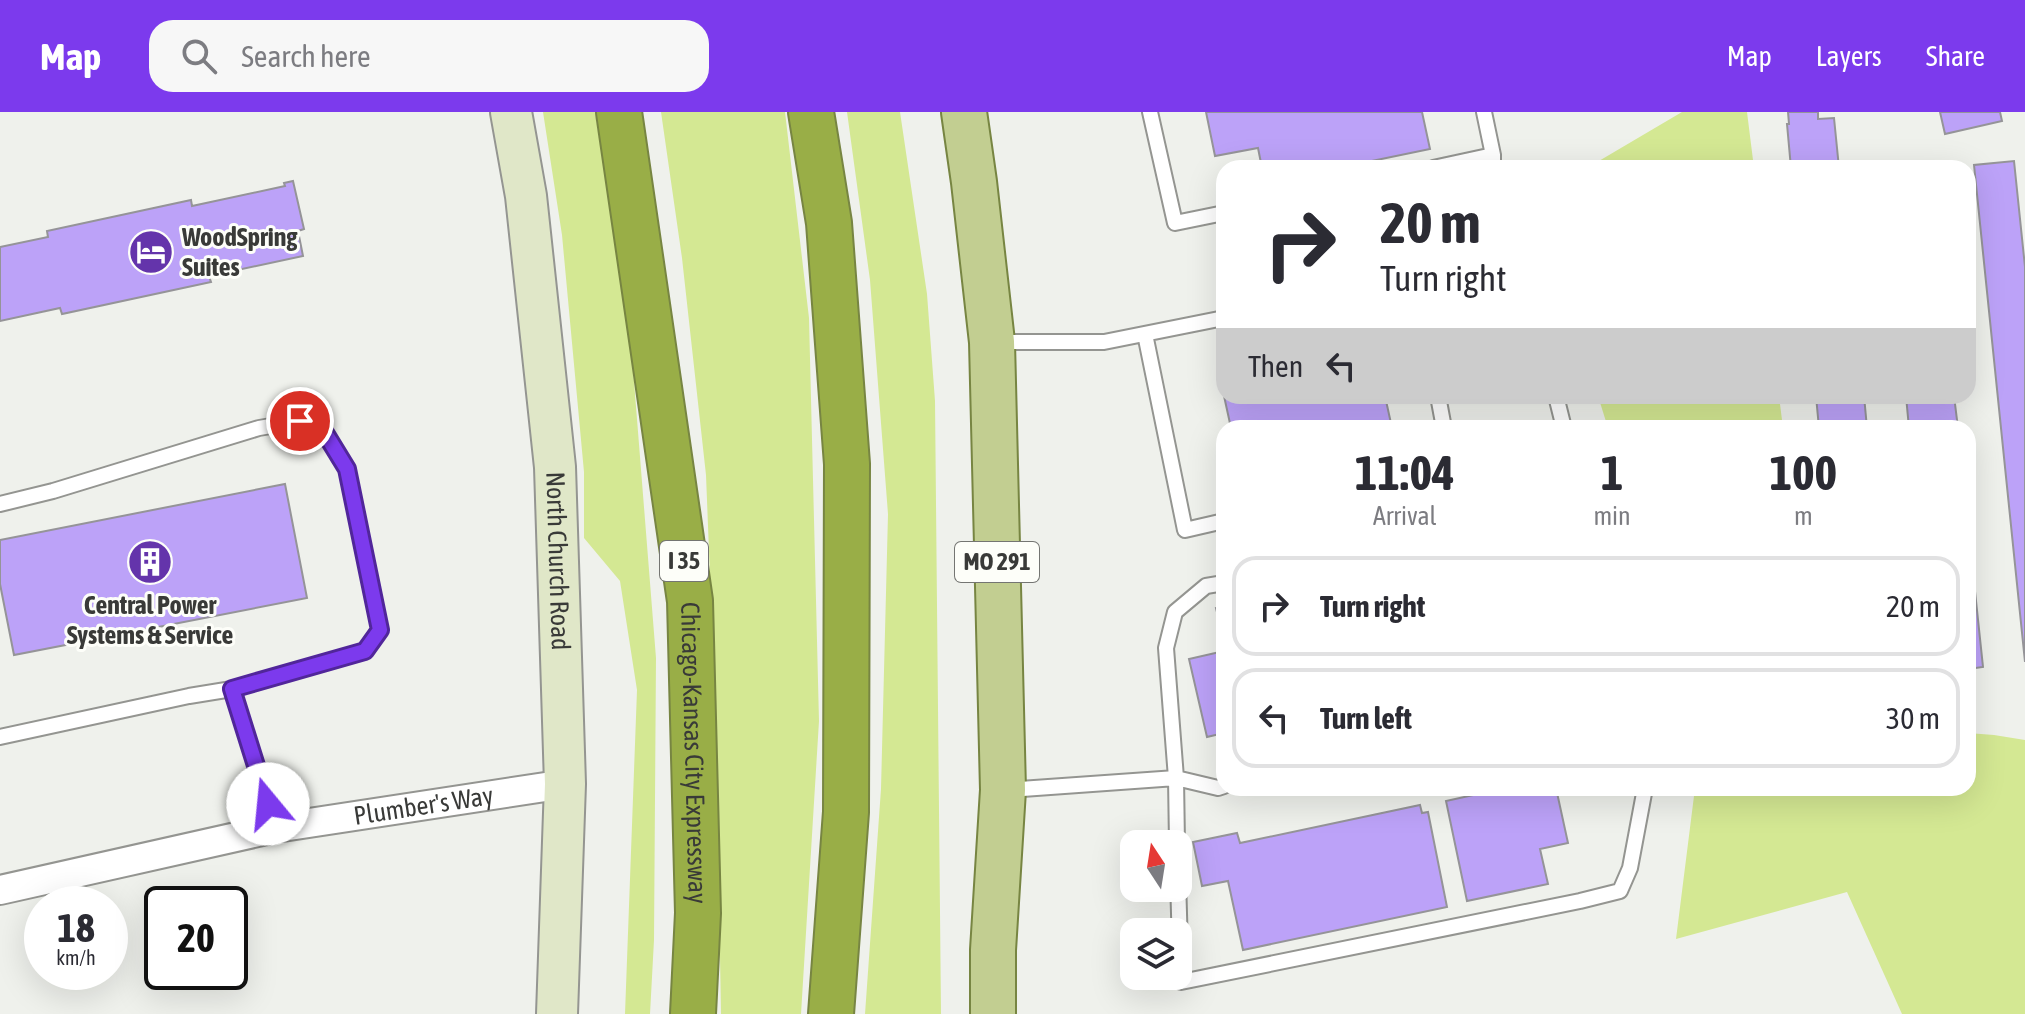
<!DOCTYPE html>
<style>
body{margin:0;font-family:"Asap Condensed",sans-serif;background:#f7f7f7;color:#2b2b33;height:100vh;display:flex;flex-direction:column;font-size:30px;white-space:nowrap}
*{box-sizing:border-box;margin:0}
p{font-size:26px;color:#7c7c81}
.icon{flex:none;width:44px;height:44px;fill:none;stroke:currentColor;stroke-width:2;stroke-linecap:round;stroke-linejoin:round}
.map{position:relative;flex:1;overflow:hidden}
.sheet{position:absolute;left:1216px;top:308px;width:760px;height:376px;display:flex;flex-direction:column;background:#fff;border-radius:24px;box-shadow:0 8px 32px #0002}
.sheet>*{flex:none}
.guide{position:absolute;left:1216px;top:48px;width:760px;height:244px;border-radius:24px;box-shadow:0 8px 32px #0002;background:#fff;color:#2b2b33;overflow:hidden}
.needle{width:52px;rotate:348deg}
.controls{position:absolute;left:1120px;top:718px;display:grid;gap:16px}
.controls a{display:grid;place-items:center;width:72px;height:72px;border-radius:16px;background:#fff;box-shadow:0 8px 32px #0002;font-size:40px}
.speed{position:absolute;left:24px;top:774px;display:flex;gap:16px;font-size:40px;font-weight:700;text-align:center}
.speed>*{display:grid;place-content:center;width:104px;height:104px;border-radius:50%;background:#fff;box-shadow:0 8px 32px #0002;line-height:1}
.speed small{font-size:20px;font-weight:400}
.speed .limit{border:4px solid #111;border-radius:12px;background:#fff;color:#111}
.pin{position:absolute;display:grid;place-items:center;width:68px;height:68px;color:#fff;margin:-34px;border:4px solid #fff;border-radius:50%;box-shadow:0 2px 8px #0007}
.me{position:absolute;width:88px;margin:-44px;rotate:343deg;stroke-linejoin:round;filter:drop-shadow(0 0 6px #0008)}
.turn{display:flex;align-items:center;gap:28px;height:168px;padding:0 32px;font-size:36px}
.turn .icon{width:104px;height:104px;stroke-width:2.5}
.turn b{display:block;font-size:56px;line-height:68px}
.then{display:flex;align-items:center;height:76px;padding:0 32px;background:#0003;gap:16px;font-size:30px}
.eta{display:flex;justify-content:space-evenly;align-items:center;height:136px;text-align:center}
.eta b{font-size:48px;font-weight:700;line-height:56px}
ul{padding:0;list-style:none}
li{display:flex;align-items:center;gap:24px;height:100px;margin:0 16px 12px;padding:0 16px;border:4px solid #e1e1e2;border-radius:24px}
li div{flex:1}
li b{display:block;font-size:30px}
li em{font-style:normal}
header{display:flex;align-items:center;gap:48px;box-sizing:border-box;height:112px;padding:0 40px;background:#7c3aed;color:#fff}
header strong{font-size:38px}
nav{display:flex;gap:44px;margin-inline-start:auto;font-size:28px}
.search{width:560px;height:72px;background:#f7f7f7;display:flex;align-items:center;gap:20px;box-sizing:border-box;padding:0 28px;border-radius:24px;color:#7c7c81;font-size:30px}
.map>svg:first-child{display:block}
.green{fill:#d4e893}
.building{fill:#bca2f8;stroke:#959498;stroke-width:2}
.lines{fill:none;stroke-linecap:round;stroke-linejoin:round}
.lane-casing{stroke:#949591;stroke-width:18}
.street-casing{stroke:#949591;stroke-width:32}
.secondary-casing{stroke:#949591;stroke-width:44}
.primary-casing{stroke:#778542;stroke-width:48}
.highway-casing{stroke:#778542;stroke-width:48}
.lane{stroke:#fff;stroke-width:14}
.street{stroke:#fff;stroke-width:28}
.secondary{stroke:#e0e7c8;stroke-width:40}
.primary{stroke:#c2ce91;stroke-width:44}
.highway{stroke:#99ae47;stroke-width:44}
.route-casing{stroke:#51269a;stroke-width:20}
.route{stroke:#7c3aed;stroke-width:14}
.labels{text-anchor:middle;stroke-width:6;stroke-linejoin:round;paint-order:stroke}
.shield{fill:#fdfef9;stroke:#747572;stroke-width:2}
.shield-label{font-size:24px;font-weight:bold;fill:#393a38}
.poi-label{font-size:26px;font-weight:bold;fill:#393a38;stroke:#fdfef9;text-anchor:start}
.street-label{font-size:26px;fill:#393a38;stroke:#fdfef9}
</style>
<header>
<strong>Map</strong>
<div class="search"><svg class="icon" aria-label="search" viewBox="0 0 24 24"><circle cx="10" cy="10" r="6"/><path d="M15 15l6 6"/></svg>Search here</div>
<nav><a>Map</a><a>Layers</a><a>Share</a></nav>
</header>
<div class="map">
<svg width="2025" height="902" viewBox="0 0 2025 902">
<rect width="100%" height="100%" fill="#eff1ec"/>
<path class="green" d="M 543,0 L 595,0 L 630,219 L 656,546 L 654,828 L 650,902 L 625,902 L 637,578 L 620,469 L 584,426 L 584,360 L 562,123 Z
M 661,0 L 785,0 L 809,206 L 819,609 L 801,902 L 721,902 L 716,617 L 706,363 L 682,146 Z
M 847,0 L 900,0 L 927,182 L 935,289 L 941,902 L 865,902 L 881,677 L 888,402 L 870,168 Z
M 1682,0 L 1747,0 L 1754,56 L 1587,56 Z
M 1598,284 L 1779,284 L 1783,316 L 1608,316 Z
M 1968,621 L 1994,623 L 2025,628 L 2025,902 L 1902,902 L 1847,780 L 1676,827 L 1695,676 L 1968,676 Z"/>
<path class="building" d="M 1206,0 L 1422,0 L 1430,37 L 1338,56 L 1262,56 L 1258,36 L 1215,44 Z
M 1788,0 L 1818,0 L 1818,7 L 1834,6 L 1839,56 L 1791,56 L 1787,12 L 1789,12 Z
M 1940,0 L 2000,0 L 2002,9 L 1945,22 Z
M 2014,49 L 2025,155 L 2025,550 L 1974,53 Z
M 293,69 L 304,117 L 298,119 L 303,144 L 209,164 L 211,170 L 62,202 L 60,196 L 0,209 L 0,135 L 48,125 L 47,119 L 191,88 L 192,94 L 285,74 L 284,71 Z
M 1224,284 L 1385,284 L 1392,316 L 1231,316 Z
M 1816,284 L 1864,284 L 1867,316 L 1819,316 Z
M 1906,284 L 1954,284 L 1958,316 L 1909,316 Z
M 285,372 L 307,486 L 14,543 L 0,472 L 0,428 Z
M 1968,413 L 1983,555 L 1968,557 Z
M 1224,495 L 1224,529 L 1216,496 Z
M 1224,539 L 1224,621 L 1207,625 L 1189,547 Z
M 1505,676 L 1556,676 L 1568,731 L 1540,737 L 1548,772 L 1467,789 L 1446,689 Z
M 1420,693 L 1422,701 L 1428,700 L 1447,795 L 1243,838 L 1228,769 L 1202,774 L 1193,730 L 1237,721 L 1240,731 Z"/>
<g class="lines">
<g class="lane-casing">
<path id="lane" d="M 1150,0 L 1175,111 L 1224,101
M 1484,0 L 1493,43 L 1493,56
M 1433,56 L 1493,43
M 1145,222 L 1185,418 L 1224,409
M 996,230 L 1104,230 L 1224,206
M 1438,284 L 1444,316
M 1556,284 L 1564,316
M 0,392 L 53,379 L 259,316 L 300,309 L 325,321 L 347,357 L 380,518 L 365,539 L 232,577 L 189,584 L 0,625
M 232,577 L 276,716
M 1007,678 L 1176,666 L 1218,676 L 1224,674
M 1177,732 L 1176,666 L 1166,536 L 1175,500 L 1206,474 L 1224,471
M 1178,767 L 1181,870 L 1580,789 L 1620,779 L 1630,756 L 1645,676"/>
</g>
<g class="street-casing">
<g id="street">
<path id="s1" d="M 0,778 L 276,716 L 565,672"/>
</g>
</g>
<g class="secondary-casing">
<g id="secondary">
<path id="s2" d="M 511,0 L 526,84 L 555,355 L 565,672 L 557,902"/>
</g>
</g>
<g class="primary-casing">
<path id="primary" d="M 964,0 L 974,70 L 992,230 L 1003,678 L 993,838 L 993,902"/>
</g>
<g class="highway-casing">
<g id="highway">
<path id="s3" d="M 619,0 L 690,489 L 698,801 L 693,902"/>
<path d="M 811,0 L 829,111 L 847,352 L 846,700 L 831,902"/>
</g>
</g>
<use href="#lane" class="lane"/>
<use href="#street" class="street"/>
<use href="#secondary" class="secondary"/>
<use href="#primary" class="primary"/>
<use href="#highway" class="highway"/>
</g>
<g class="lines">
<g class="route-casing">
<path id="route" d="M 268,692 L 232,577 L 365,539 L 380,518 L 347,357 L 325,321 L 300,309"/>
</g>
<use href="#route" class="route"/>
</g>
<defs>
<g id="hotel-disc" transform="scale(2.3)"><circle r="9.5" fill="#6434ab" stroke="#fdfef9"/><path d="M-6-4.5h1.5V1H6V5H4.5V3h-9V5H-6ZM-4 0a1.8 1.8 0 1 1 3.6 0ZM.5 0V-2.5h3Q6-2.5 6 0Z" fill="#fff"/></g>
<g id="building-disc" transform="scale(2.3)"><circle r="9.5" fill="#6434ab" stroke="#fdfef9"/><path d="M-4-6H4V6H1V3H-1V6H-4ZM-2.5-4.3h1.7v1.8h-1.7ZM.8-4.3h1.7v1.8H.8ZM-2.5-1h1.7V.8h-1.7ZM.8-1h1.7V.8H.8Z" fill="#fff"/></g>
</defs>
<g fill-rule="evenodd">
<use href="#hotel-disc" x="151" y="140"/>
<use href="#building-disc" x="150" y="450"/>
</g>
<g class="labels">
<g class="shield">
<rect x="660" y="429" width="48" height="40" rx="6"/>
<rect x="955" y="430" width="84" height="40" rx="6"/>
</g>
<g class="shield-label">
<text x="684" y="457">I 35</text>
<text x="997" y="458">MO 291</text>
</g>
<g class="poi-label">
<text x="182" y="134">WoodSpring<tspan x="182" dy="30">Suites</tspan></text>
<text x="150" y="502" text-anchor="middle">Central Power<tspan x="150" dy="30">Systems &amp; Service</tspan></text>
</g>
<g class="street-label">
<text dy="9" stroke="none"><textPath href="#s2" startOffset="452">North Church Road</textPath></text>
<text dy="9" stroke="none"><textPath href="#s3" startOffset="646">Chicago-Kansas City Expressway</textPath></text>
<text dy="9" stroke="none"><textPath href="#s1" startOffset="432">Plumber's Way</textPath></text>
</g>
</g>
</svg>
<div class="controls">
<a><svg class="needle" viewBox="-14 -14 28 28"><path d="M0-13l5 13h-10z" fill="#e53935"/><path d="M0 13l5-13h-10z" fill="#7c7c81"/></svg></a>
<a><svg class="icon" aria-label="layers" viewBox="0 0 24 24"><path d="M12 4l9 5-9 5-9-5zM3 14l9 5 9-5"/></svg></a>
</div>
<div class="speed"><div>18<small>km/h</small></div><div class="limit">20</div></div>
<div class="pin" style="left:300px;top:309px;background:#d93025"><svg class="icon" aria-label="arrive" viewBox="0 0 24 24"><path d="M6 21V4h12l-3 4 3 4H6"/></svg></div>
<svg class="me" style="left:268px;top:692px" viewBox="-20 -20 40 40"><circle r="19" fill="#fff"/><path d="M0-13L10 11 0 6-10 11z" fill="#7c3aed"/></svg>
<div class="guide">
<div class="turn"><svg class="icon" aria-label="right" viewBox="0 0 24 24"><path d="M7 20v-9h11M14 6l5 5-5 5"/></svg><div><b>20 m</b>Turn right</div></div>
<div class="then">Then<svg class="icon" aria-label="left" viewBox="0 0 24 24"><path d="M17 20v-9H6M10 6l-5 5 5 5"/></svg></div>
</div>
<section class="sheet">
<div class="eta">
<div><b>11:04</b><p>Arrival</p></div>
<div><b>1</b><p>min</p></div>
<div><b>100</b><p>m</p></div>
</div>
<ul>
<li><svg class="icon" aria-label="right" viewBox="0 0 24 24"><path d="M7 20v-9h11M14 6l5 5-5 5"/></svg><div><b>Turn right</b></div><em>20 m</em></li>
<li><svg class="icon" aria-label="left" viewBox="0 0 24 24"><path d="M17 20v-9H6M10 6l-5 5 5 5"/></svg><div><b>Turn left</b></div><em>30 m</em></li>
</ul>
</section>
</div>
